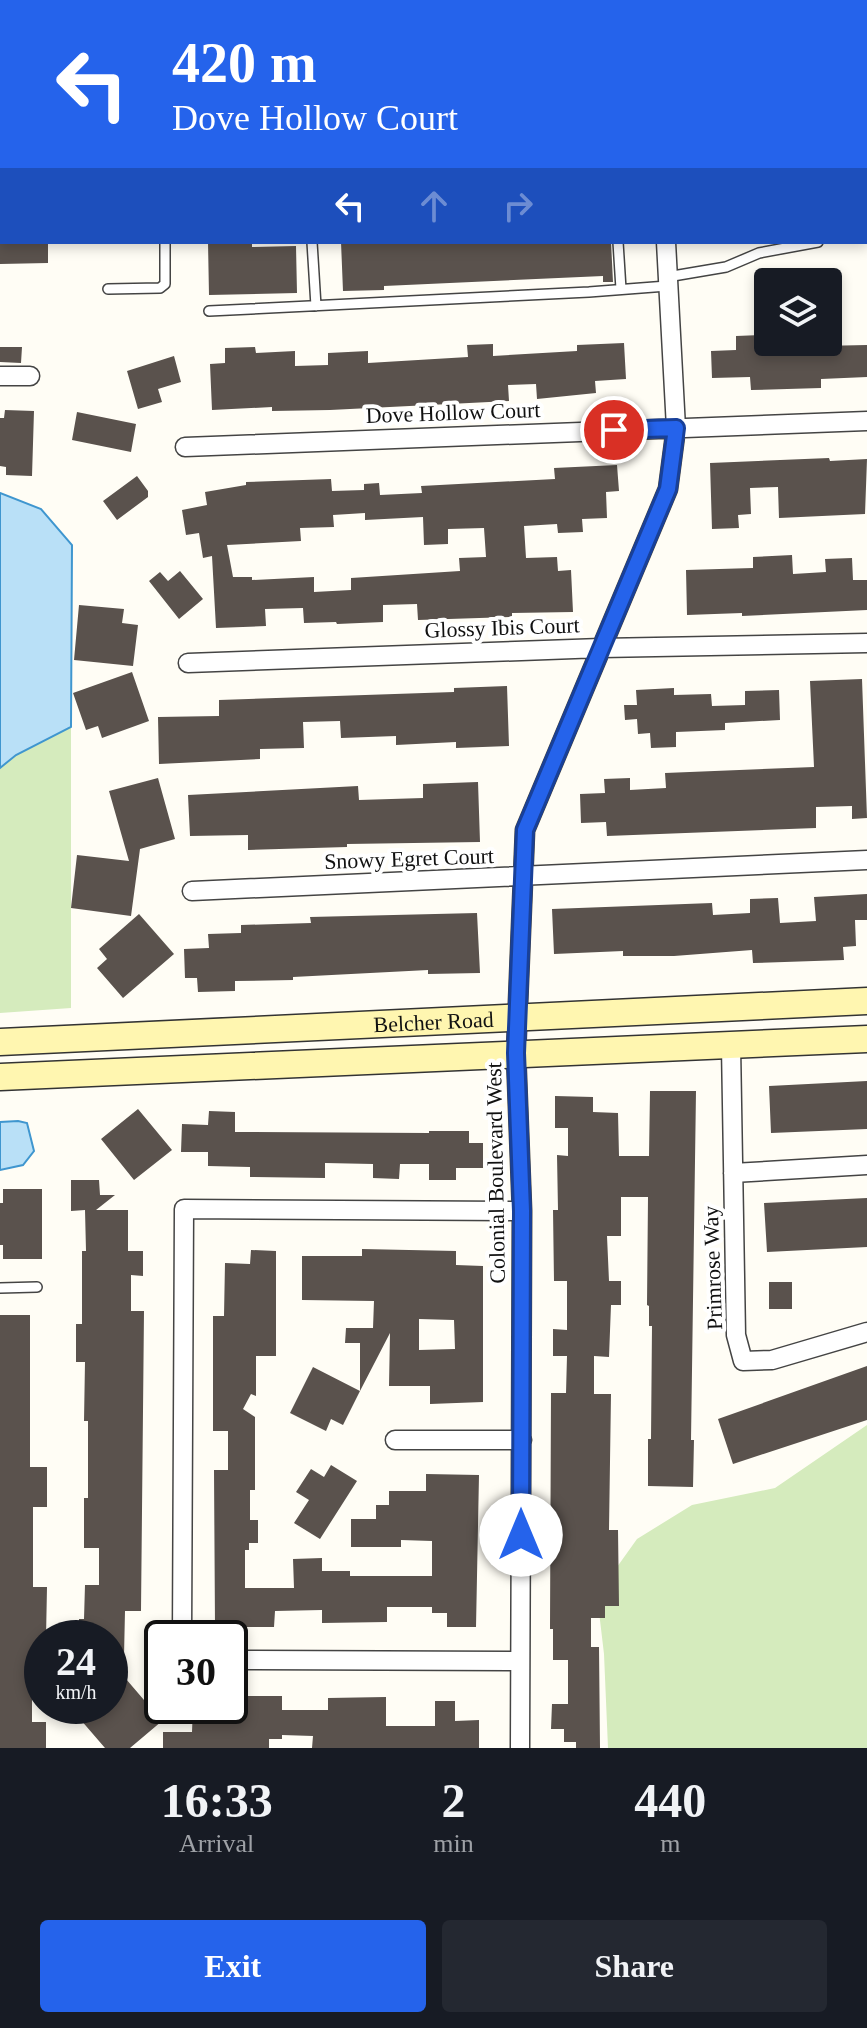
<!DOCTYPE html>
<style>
body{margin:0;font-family:"Times New Roman",serif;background:#242831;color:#f1f3f6;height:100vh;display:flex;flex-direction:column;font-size:30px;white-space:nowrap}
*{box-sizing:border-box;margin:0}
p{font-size:26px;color:#9ea1a6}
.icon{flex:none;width:44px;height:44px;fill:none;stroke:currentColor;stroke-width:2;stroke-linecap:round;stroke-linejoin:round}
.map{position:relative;height:1748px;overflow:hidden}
.drawer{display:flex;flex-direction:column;background:#171b24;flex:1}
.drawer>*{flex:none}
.banner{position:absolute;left:0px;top:0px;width:868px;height:244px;box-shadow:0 4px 12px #0003;background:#2563eb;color:#fff;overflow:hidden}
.controls{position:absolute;left:754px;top:268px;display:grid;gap:16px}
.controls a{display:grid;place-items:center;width:88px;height:88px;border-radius:8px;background:#171b24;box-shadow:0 4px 12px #0003;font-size:40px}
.speed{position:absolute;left:24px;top:1620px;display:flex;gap:16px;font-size:40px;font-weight:700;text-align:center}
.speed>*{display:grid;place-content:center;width:104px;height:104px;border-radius:50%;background:#171b24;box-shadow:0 4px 12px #0003;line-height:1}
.speed small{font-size:20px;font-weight:400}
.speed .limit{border:4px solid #111;border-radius:12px;background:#fff;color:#111}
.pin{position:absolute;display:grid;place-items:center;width:68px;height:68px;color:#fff;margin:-34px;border:4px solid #fff;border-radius:50%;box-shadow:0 2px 8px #0007}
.me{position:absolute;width:88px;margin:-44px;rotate:0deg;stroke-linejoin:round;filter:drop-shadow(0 0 6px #0008)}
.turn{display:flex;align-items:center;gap:28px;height:168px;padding:0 40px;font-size:36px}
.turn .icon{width:104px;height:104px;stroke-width:2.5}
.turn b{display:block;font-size:56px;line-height:68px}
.lanes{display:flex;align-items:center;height:76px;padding:0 40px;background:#0003;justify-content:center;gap:40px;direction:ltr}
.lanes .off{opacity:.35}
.eta{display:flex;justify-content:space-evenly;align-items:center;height:136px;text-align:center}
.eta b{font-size:48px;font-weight:700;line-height:56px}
.cta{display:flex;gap:16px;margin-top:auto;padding:16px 40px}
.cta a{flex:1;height:92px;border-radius:8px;background:#2563eb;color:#fff;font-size:32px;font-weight:700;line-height:92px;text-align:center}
.cta a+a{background:#242831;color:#f1f3f6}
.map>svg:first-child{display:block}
.green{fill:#d5ebbd}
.water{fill:#b9e0f7;stroke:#3f96cf;stroke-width:2}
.building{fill:#5a524d;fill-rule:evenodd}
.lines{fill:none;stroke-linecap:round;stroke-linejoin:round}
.lane-casing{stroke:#444;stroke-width:12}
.street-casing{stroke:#444;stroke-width:21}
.secondary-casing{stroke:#333;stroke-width:29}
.lane{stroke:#fff;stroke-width:9}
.street{stroke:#fff;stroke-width:18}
.secondary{stroke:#fff6b0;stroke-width:26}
.route-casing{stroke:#184099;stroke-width:20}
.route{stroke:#2563eb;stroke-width:14}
.labels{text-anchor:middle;stroke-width:8;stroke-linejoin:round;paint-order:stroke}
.street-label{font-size:22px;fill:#111;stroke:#fff}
</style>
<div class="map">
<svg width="867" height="1748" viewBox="0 0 867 1748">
<rect width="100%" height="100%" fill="#fffdf5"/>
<path class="green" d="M 71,727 L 71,1008 L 0,1013 L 0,768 L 16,755 Z
M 867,1425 L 867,1748 L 608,1748 L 604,1654 L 597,1595 L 637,1539 L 692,1505 L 775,1488 Z"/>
<path class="water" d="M 0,493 L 41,509 L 72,545 L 71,727 L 16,755 L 0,768 Z
M 18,1121 L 27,1123 L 34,1151 L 23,1165 L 0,1170 L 0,1122 Z"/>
<path class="building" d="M 0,242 L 48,242 L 48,263 L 0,264 Z
M 208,242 L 252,242 L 252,247 L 296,246 L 297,293 L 209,295 Z
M 341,242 L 611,242 L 613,282 L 603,282 L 603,276 L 384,286 L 384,290 L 343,291 Z
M 761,335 L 762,342 L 819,342 L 820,346 L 867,345 L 867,377 L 821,379 L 821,388 L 751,390 L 750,377 L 712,378 L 711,351 L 736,350 L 736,336 Z
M 624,343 L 626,379 L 595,381 L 596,393 L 537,399 L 536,384 L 508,385 L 509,401 L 330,410 L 272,411 L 272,407 L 212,410 L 210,364 L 225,363 L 225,348 L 255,347 L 256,353 L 295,351 L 295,366 L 328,365 L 328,353 L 368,351 L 368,363 L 468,357 L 467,345 L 493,344 L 493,356 L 577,351 L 577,345 Z
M 0,347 L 22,347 L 21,363 L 0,362 Z
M 174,356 L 181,382 L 158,389 L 162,402 L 138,409 L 127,371 Z
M 5,410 L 34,411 L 32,476 L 6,475 L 6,467 L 0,466 L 0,418 L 4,418 Z
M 77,412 L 136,424 L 131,452 L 72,440 Z
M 829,458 L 830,461 L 867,459 L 865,514 L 779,518 L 778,487 L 750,488 L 751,514 L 738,515 L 739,528 L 712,529 L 710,463 Z
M 617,465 L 619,491 L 606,492 L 607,518 L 582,519 L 583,532 L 558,533 L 557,524 L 524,526 L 526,558 L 557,557 L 558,571 L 571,570 L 573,612 L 512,613 L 512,617 L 418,620 L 417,604 L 383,605 L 383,622 L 337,624 L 336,622 L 304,623 L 303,608 L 265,609 L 266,626 L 216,628 L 212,556 L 203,558 L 199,533 L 186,535 L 182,510 L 207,505 L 205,492 L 246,485 L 246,482 L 331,479 L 332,491 L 364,490 L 364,484 L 379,483 L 380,495 L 422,493 L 421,486 L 555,479 L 554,468 ZM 365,513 L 365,520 L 423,517 L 424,545 L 448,544 L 448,529 L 484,528 L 486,557 L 459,558 L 460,571 L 351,578 L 351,590 L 314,592 L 314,577 L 252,580 L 252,577 L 233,577 L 227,545 L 301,541 L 300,528 L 334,527 L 333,515 Z
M 137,476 L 148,491 L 148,497 L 117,520 L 103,501 Z
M 792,555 L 793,574 L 826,572 L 825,559 L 852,558 L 853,580 L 867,580 L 867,610 L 742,616 L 742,613 L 687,615 L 686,570 L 753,568 L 753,557 Z
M 180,571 L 203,599 L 179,619 L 149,581 L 160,572 L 168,581 Z
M 79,605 L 124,609 L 122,623 L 138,625 L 133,666 L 74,660 Z
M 132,672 L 149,721 L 102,738 L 98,726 L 86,730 L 73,693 Z
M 862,679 L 867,818 L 852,819 L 852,806 L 816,807 L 816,828 L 607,836 L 606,822 L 581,823 L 580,794 L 605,793 L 604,779 L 630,778 L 630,790 L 666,788 L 665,773 L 814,767 L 810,681 Z
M 507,686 L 509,746 L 456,748 L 456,742 L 396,745 L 396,736 L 341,738 L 340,721 L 303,722 L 304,748 L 260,749 L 260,759 L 159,764 L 158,717 L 219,716 L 219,700 L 454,692 L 454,688 Z
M 674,688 L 674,695 L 711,694 L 712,706 L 745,705 L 745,691 L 779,690 L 780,720 L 725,723 L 725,730 L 676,732 L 676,747 L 651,748 L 650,733 L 638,734 L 637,719 L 625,720 L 624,705 L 637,705 L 636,690 Z
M 158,778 L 175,839 L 140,849 L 131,916 L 71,908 L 77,855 L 129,861 L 109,791 Z
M 478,782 L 480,842 L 347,844 L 347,847 L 248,850 L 248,835 L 190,836 L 188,795 L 358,786 L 359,800 L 423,798 L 423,784 Z
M 867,894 L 867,920 L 855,920 L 856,946 L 843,947 L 844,960 L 753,963 L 752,950 L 674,956 L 623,956 L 623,951 L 554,954 L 552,909 L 712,903 L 713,915 L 750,913 L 750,899 L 778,898 L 780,923 L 816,921 L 814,897 Z
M 477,913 L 480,973 L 428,974 L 428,970 L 293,977 L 293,980 L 235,981 L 235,991 L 198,992 L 197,978 L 185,978 L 184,949 L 209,948 L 208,934 L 241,933 L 241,925 L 311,923 L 310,917 Z
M 139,914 L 174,954 L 123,998 L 97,968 L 107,959 L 99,949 Z
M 867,1081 L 867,1129 L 771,1133 L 769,1086 Z
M 650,1091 L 696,1091 L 691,1440 L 694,1440 L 693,1487 L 648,1486 L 648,1439 L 651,1439 L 652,1326 L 649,1326 L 649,1306 L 647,1305 L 648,1197 L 621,1197 L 621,1236 L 607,1236 L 609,1281 L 621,1281 L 621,1305 L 611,1305 L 609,1357 L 594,1356 L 594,1394 L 611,1394 L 609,1530 L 618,1530 L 619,1606 L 605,1606 L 605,1618 L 591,1618 L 591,1647 L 599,1647 L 600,1748 L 576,1748 L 576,1742 L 564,1742 L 564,1729 L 551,1729 L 552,1704 L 568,1704 L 568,1660 L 553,1660 L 553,1629 L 550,1629 L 551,1393 L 566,1393 L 567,1356 L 553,1356 L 553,1329 L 567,1330 L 567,1281 L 554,1281 L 553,1210 L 558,1210 L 557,1155 L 568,1156 L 568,1128 L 555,1128 L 555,1096 L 593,1097 L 593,1112 L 618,1113 L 619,1156 L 649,1156 Z
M 138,1109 L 172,1150 L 134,1180 L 101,1139 Z
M 209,1111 L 235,1112 L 235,1132 L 429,1133 L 429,1131 L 469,1131 L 469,1143 L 483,1143 L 483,1168 L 456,1168 L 456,1180 L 429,1180 L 429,1164 L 400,1164 L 399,1179 L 373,1178 L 373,1164 L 325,1163 L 325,1178 L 250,1177 L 250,1167 L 208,1166 L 208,1152 L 181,1152 L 182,1124 L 208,1125 Z
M 71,1180 L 99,1180 L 100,1195 L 115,1195 L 96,1210 L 128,1210 L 128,1251 L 143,1251 L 143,1276 L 131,1275 L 131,1311 L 144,1311 L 141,1611 L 125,1611 L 124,1656 L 110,1656 L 110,1638 L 79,1638 L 79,1619 L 84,1619 L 85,1585 L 99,1585 L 99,1548 L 84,1548 L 84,1498 L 88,1498 L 88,1421 L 84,1421 L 85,1362 L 76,1362 L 76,1324 L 82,1324 L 82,1251 L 86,1251 L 85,1210 L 71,1211 Z
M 3,1189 L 42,1189 L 42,1259 L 3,1259 L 3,1245 L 0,1245 L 0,1203 L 3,1203 Z
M 867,1198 L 867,1247 L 767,1252 L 764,1203 Z
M 362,1249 L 456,1251 L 456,1265 L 483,1266 L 483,1402 L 430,1404 L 430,1386 L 389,1386 L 390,1333 L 360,1391 L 360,1343 L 345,1343 L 346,1328 L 373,1328 L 374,1301 L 302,1300 L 302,1256 L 362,1256 ZM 419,1319 L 454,1320 L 455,1349 L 419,1350 Z
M 251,1250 L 276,1251 L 276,1356 L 256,1356 L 256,1396 L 251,1394 L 243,1409 L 255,1417 L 255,1490 L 250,1490 L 250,1520 L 258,1520 L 258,1543 L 249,1543 L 249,1550 L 245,1550 L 245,1588 L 294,1588 L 293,1559 L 322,1558 L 322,1571 L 350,1571 L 350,1576 L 432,1576 L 432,1541 L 401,1540 L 401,1547 L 351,1547 L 351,1519 L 376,1519 L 376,1505 L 389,1505 L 389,1491 L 426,1491 L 426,1474 L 479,1475 L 476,1627 L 447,1627 L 447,1613 L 432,1613 L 432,1607 L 387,1607 L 387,1622 L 322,1623 L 322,1610 L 275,1611 L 274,1627 L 215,1627 L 214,1470 L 228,1470 L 228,1431 L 213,1431 L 213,1316 L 224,1316 L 225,1263 L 250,1264 Z
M 769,1282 L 792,1282 L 792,1309 L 769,1309 Z
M 0,1315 L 30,1315 L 30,1467 L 47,1467 L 47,1507 L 33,1507 L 33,1587 L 47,1587 L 46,1638 L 42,1638 L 42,1666 L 32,1666 L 32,1722 L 46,1722 L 46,1748 L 0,1748 Z
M 867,1366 L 867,1420 L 733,1464 L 718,1419 Z
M 313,1367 L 360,1391 L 343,1425 L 331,1419 L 326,1431 L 290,1413 Z
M 331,1465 L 357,1481 L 320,1539 L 294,1523 L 309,1500 L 296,1492 L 311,1469 L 324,1477 Z
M 126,1679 L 162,1721 L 130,1748 L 105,1748 L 80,1719 L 96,1706 L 110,1706 L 110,1694 Z
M 232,1696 L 282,1696 L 282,1710 L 328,1710 L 328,1698 L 386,1697 L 386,1726 L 435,1726 L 435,1701 L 455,1701 L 455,1721 L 479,1720 L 479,1748 L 312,1748 L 313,1736 L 282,1735 L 282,1739 L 269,1739 L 269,1748 L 163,1748 L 163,1732 L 192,1732 L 193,1706 L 232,1706 Z"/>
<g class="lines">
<g class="lane-casing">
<path id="lane" d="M 249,0 L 249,2
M 457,0 L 457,2
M 826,0 L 826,2
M 173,2 L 174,0
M 0,79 L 2,79
M 312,242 L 316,306
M 618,242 L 621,289
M 667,277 L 726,267 L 759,253 L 818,242
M 108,289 L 160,288 L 165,284 L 165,242
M 209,311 L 589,292 L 667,286
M 0,1288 L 37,1287"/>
</g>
<g class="street-casing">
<path id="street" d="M 658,0 L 658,2
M 0,376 L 30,376
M 185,447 L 867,421
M 188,663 L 601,648 L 867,643
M 192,891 L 867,860
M 731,1046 L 736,1335 L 743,1361 L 772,1360 L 867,1332
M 733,1173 L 867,1165
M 395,1440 L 522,1440
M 182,1638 L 184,1209 L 522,1211
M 230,1660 L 520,1661
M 520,1748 L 522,1211 L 516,1053 L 525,830 L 668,489 L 676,428 L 666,242"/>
</g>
<g class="secondary-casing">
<g id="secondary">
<path id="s1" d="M 0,1042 L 867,1001"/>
<path d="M 0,1077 L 867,1039"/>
</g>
</g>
<use href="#lane" class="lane"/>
<use href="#street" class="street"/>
<use href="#secondary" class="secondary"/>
</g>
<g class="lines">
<g class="route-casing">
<path id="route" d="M 521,1535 L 522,1211 L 516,1053 L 525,830 L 668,489 L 676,428 L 614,430"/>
</g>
<use href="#route" class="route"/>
</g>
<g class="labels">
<g class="street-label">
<text transform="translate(453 412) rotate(-2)" y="8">Dove Hollow Court</text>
<text transform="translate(502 627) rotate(-2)" y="8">Glossy Ibis Court</text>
<text transform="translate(409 858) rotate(-2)" y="8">Snowy Egret Court</text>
<text dy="8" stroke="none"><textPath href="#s1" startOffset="434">Belcher Road</textPath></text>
<text transform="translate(495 1173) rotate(-91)" y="8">Colonial Boulevard West</text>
<text transform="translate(712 1268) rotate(-92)" y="8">Primrose Way</text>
</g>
</g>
</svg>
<div class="controls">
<a><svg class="icon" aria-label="layers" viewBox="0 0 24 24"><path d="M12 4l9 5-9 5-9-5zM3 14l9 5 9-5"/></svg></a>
</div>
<div class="speed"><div>24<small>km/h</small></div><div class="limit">30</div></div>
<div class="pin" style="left:614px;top:430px;background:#d93025"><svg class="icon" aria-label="arrive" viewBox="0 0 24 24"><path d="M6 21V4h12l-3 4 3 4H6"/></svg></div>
<svg class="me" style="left:521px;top:1535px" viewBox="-20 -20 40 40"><circle r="19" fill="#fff"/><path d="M0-13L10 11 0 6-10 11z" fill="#2563eb"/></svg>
<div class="banner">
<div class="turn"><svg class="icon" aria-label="left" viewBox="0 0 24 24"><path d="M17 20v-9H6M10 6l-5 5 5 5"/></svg><div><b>420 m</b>Dove Hollow Court</div></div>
<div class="lanes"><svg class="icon" aria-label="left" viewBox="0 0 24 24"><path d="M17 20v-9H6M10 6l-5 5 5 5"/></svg><svg class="icon off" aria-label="ahead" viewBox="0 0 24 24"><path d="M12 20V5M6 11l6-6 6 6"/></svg><svg class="icon off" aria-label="right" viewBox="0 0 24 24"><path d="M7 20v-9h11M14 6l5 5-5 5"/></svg></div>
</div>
</div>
<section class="drawer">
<div class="eta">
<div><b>16:33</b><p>Arrival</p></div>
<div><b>2</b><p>min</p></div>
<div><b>440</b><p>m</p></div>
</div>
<div class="cta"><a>Exit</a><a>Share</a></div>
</section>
